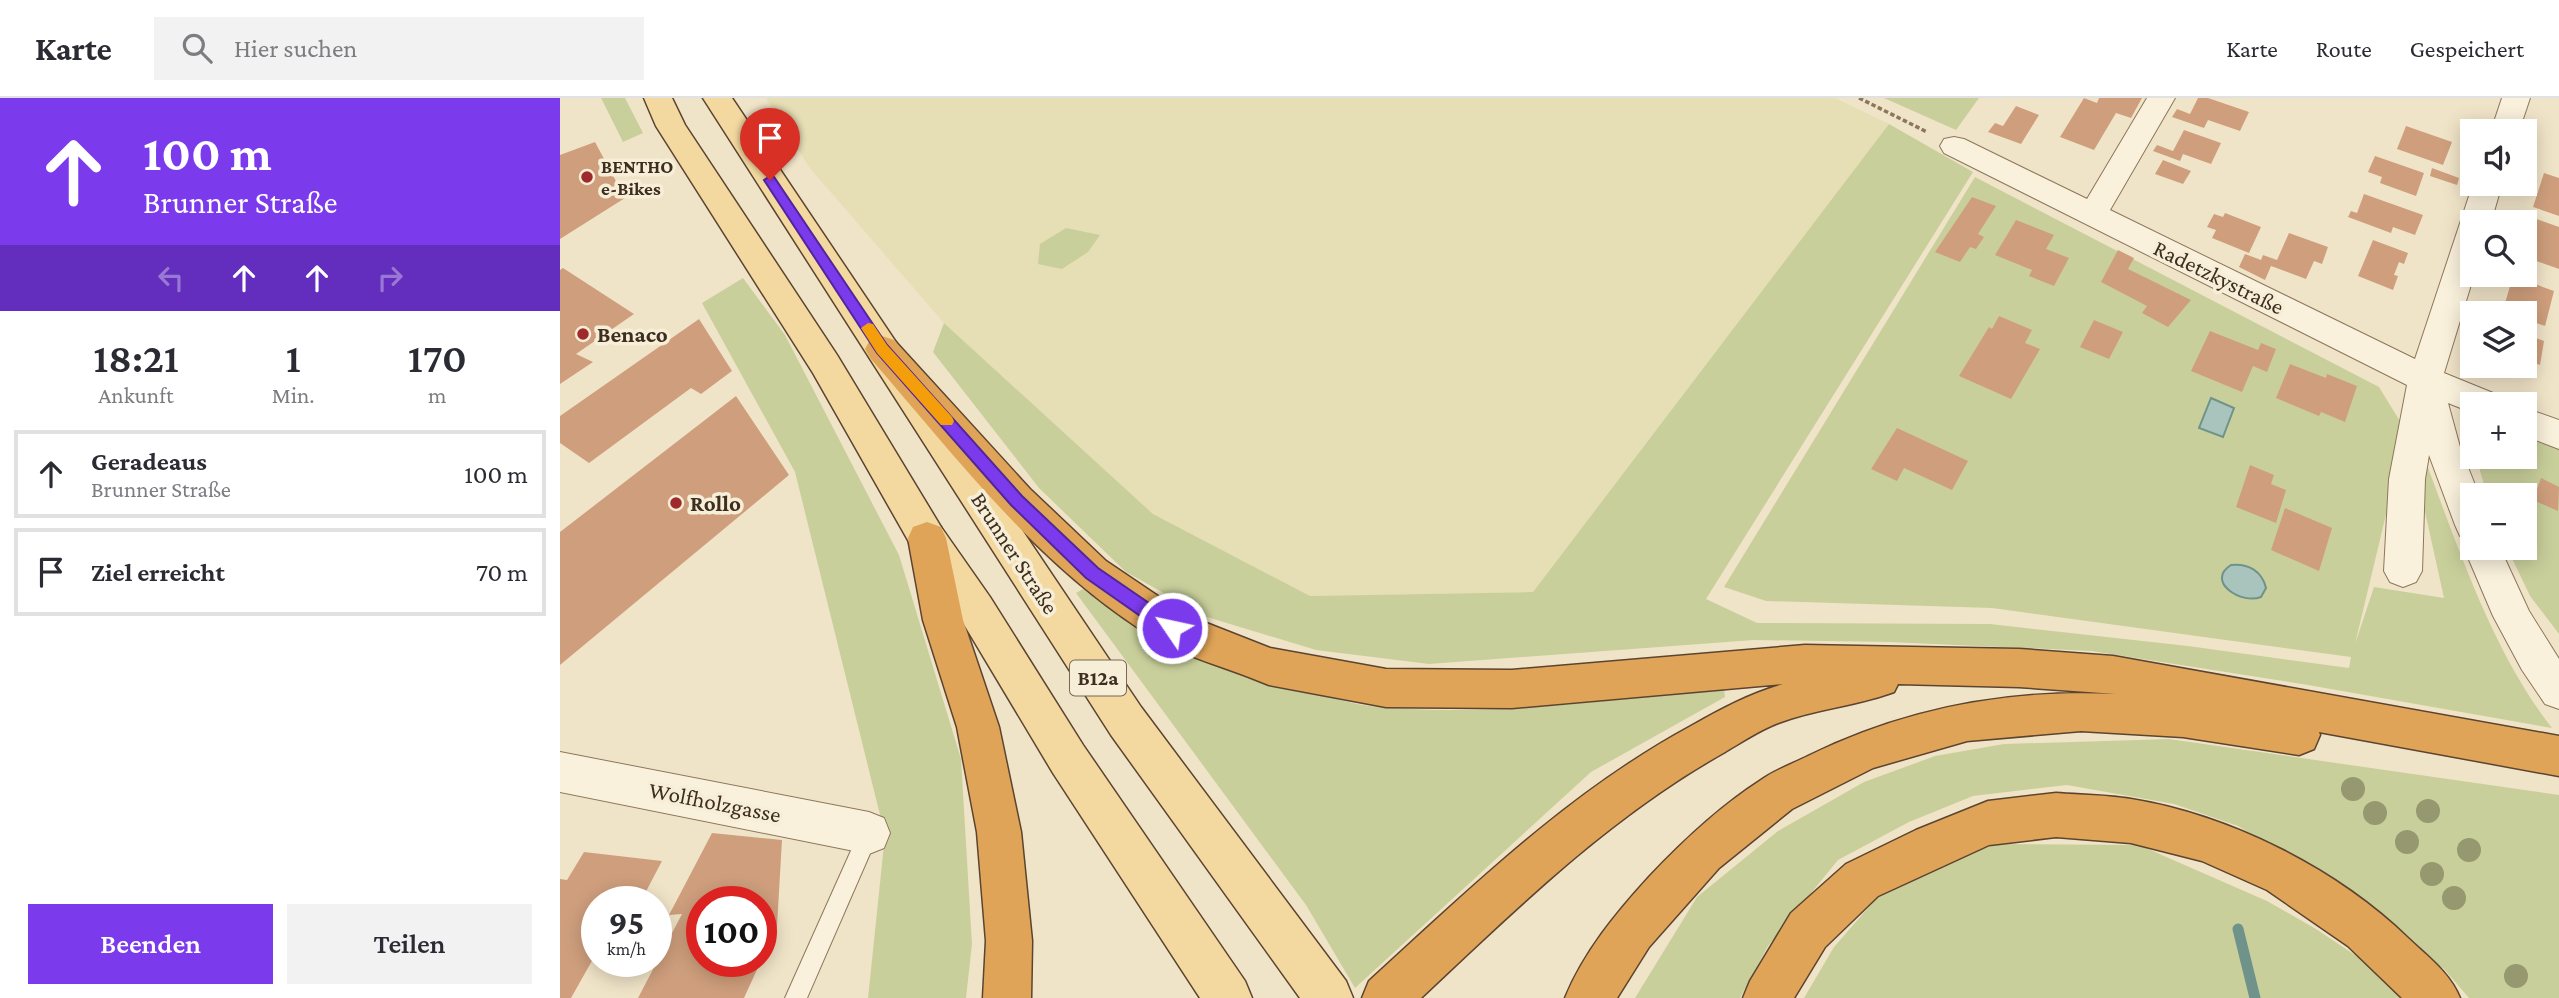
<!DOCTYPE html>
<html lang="de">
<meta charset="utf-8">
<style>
body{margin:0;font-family:"Crimson Pro",serif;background:#f2f2f3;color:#2b2b33;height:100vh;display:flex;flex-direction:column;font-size:26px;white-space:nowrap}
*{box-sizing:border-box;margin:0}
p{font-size:23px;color:#7c7c81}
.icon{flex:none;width:38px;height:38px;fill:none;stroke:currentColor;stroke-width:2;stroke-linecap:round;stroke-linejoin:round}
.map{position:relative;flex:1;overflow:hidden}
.panel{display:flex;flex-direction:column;background:#fff;width:560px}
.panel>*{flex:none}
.guide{background:#7c3aed;color:#fff;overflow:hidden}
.fabs{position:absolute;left:1900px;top:21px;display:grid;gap:14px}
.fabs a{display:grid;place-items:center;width:77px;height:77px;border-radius:0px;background:#fff;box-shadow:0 4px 18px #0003;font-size:35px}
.speed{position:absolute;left:21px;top:788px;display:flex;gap:14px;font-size:35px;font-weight:700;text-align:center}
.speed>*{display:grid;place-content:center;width:91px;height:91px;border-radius:50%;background:#fff;box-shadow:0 4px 18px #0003;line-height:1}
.speed small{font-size:18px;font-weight:400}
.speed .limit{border:10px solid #d22;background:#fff;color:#111}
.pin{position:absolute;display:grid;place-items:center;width:60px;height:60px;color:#fff;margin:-72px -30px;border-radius:50% 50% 50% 0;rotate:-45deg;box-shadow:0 0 7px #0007}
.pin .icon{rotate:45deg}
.me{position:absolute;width:77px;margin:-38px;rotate:304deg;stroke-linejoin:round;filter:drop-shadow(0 0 5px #0008)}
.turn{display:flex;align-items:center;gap:24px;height:147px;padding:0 28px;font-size:32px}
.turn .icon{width:91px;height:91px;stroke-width:2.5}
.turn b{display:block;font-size:49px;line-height:60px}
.lanes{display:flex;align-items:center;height:66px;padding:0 28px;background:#0003;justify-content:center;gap:35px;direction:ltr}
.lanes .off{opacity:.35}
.eta{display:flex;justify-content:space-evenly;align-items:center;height:119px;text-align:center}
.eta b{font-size:42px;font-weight:600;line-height:49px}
.action{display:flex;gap:14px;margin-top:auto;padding:14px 28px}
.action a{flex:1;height:80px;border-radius:0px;background:#7c3aed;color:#fff;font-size:28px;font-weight:600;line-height:80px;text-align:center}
.action a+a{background:#f2f2f3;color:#2b2b33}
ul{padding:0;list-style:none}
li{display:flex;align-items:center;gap:21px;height:88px;margin:0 14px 10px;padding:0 14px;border:4px solid #e1e1e2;border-radius:0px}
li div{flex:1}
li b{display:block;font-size:26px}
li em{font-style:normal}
header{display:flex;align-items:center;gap:42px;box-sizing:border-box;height:98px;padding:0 35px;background:#fff;border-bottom:2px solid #e1e1e2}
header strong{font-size:33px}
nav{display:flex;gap:38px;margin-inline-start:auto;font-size:24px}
.search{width:490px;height:63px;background:#f2f2f3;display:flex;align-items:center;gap:18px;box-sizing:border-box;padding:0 24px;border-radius:0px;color:#7c7c81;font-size:26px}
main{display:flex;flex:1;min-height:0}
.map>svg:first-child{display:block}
.farmland{fill:#e6deb5}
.green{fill:#c9cf9b}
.water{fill:#a9c4bc;stroke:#6f938a;stroke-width:2}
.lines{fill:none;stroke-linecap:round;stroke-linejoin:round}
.stream{stroke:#6f938a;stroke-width:11}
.building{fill:#cf9f7d;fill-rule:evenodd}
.service-casing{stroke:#8d765c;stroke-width:2}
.minor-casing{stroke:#8d765c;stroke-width:2}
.primary-casing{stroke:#5b4430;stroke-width:3}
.motorway-casing{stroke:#5b4430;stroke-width:3}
.path{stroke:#8d765c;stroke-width:3.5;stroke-dasharray:4.5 2.5;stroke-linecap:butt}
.service{fill:#faf1dc;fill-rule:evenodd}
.minor{fill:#faf1dc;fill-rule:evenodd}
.primary{fill:#f3d9a0;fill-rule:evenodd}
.motorway{fill:#e0a458;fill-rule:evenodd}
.tree{fill:#96986f}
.route{fill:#7c3aed;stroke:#51269a;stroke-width:2}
.slow{fill:#f59e0b}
.poi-dot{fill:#9e2a2b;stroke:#f7eed8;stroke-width:2.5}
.labels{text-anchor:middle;stroke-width:7;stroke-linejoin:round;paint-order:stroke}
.far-poi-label{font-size:19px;font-weight:bold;fill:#3d2e20;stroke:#f7eed8;text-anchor:start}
.shield{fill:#f7eed8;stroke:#756857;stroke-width:2}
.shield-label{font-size:21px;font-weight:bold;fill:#3d2e20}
.street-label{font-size:23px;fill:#3d2e20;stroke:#f7eed8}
.poi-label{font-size:23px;font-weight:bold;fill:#3d2e20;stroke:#f7eed8;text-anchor:start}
</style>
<header>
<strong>Karte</strong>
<div class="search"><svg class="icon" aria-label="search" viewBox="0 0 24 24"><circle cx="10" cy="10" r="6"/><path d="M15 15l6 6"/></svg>Hier suchen</div>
<nav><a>Karte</a><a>Route</a><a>Gespeichert</a></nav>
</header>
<main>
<section class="panel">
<div class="guide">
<div class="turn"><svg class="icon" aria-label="ahead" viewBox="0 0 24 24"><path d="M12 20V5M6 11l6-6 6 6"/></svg><div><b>100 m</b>Brunner Straße</div></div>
<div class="lanes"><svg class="icon off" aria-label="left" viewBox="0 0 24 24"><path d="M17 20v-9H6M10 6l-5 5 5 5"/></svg><svg class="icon" aria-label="ahead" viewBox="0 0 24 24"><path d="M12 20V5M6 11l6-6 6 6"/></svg><svg class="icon" aria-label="ahead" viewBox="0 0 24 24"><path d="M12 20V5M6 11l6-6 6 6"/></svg><svg class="icon off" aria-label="right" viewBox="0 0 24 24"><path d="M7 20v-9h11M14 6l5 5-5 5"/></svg></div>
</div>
<div class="eta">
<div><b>18:21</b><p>Ankunft</p></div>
<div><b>1</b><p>Min.</p></div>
<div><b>170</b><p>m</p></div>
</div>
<ul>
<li><svg class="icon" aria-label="ahead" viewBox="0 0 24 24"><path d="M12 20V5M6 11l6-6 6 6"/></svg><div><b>Geradeaus</b><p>Brunner Straße</p></div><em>100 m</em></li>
<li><svg class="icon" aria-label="arrive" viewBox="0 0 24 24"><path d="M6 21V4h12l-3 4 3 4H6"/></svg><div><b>Ziel erreicht</b></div><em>70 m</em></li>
</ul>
<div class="action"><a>Beenden</a><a>Teilen</a></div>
</section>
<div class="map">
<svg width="1999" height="900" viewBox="0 0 1999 900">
<rect width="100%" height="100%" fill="#f0e4c8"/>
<path class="farmland" d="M 206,0 L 1275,0 L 1329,26 L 973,494 L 750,498 L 593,416 L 384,225 L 249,69 Z"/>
<path class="green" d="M 41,0 L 65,0 L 83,35 L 63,44 Z
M 1324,0 L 1419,0 L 1396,32 Z
M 1329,26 L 1413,74 L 1146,501 L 1197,525 L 1430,526 L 1628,548 L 1789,570 L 1791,559 L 1432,510 L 1206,503 L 1164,489 L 1415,79 L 1819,289 L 1846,333 L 1795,546 L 1814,489 L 1884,500 L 1858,382 L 1867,367 C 1900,455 1934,556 1992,630 L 1748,587 L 1531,553 L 1329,544 L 1194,542 L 869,566 L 756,552 L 647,519 L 566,474 L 479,390 L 373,254 L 384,225 L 593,416 L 750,498 L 973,494 Z
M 506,130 L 540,137 L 528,154 L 502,171 L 478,166 L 480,146 Z
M 183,180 L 225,237 L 339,457 L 401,661 L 412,846 L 406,900 L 308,900 L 325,737 L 235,374 L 142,205 Z
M 1965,332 L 1999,348 L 1999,536 L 1970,498 L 1947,450 L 1965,450 L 1965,397 L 1927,397 L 1916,359 L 1965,359 Z
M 523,491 C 594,545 675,579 763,598 C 778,601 794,606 809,608 C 927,620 1047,602 1164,591 L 1165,599 L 1031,674 L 795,890 L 746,807 L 516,495 Z
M 1609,641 L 1999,697 L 1999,900 L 1909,900 L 1884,871 L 1766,781 L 1678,728 L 1614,706 L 1507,687 L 1413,698 L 1349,724 L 1278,762 L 1208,848 L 1180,900 L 1075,900 L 1137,799 L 1218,733 L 1304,684 L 1375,658 L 1444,646 Z
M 1436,746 L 1579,747 L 1707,803 L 1756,831 L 1819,873 L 1843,900 L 1244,900 L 1274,849 L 1328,787 Z"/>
<path class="water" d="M 1651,300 L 1674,310 L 1663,339 L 1639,330 Z
M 1671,467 C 1688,465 1702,473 1706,490 L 1701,499 C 1681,507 1645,483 1671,467 Z"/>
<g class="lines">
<path class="stream" d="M 1678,831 L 1695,900"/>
</g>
<path class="building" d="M 1524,0 L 1537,5 L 1539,0 L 1582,0 L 1571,20 L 1556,15 L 1534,52 L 1500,39 Z
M 1638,0 L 1648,0 L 1689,14 L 1680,33 L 1648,22 L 1644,30 L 1612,19 L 1617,11 L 1630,16 Z
M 1456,8 L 1479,17 L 1461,46 L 1428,34 L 1435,25 L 1443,28 Z
M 1846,28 L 1892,44 L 1883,67 L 1837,51 Z
M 1624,32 L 1661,45 L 1651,66 L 1623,56 L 1620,63 L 1593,53 L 1597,47 L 1613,53 Z
M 35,44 L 65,100 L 0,141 L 0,57 Z
M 1815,58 L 1864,75 L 1856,98 L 1820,85 L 1822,79 L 1808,74 Z
M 1603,62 L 1631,73 L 1623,86 L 1595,76 Z
M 1872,70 L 1899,80 L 1897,87 L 1870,78 Z
M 1984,75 L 1999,80 L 1999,118 L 1973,109 Z
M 1804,96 L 1863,117 L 1855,137 L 1833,129 L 1831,135 L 1788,119 L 1791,113 L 1797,115 Z
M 1412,99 L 1436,108 L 1418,136 L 1424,139 L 1416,151 L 1410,149 L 1400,164 L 1375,154 Z
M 1665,115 L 1701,129 L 1689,155 L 1652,140 L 1656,132 L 1647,129 L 1654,116 L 1663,119 Z
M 1965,117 L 1999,129 L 1999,171 L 1965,159 Z
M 1456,122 L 1494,137 L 1486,151 L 1509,160 L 1494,188 L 1469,178 L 1472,172 L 1435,157 Z
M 1729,135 L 1768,149 L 1762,166 L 1754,163 L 1746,181 L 1711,168 L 1705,182 L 1679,169 L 1685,156 L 1701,162 L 1703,157 L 1717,162 Z
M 1813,142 L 1848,155 L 1844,166 L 1839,164 L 1834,177 L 1838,178 L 1833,192 L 1798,178 Z
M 1558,152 L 1574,160 L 1568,171 L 1631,202 L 1608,229 L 1582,215 L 1587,208 L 1541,184 Z
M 3,170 L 74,216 L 16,256 L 33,264 L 0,286 L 0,172 Z
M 1953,178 L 1994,193 L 1985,228 L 1965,221 L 1965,215 L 1943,212 Z
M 1439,218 L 1472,232 L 1465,245 L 1480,251 L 1451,301 L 1399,278 L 1429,229 L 1432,231 Z
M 139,221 L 172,273 L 141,296 L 131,290 L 29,365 L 0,345 L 0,318 Z
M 1534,222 L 1563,234 L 1549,261 L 1520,249 Z
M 1650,233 L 1698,252 L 1701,245 L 1716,251 L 1707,274 L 1693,268 L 1682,294 L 1631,273 Z
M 1965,236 L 1984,243 L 1980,267 L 1965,262 Z
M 1730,266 L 1766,280 L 1767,276 L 1797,288 L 1785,324 L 1761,314 L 1759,318 L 1716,300 Z
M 176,298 L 229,377 L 0,567 L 0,434 Z
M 1337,330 L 1408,363 L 1392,392 L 1344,370 L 1337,383 L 1311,371 Z
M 1690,367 L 1714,377 L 1711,386 L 1726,392 L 1716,425 L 1676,409 Z
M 1981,380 L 1999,389 L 1998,413 L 1973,402 Z
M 1725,410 L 1772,430 L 1759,473 L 1711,452 Z
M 152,735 L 222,742 L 217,828 L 184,900 L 78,900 L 122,816 L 109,817 ZM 142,803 L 201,803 L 201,863 L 142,863 Z
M 24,754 L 102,763 L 81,803 L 37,803 L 37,862 L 33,861 L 11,900 L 0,900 L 0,781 L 7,782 Z"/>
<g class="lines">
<g class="service-casing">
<path id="service" d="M 309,725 L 316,728 L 319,735 L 247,900 L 225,900 L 302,728 Z"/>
</g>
<g class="minor-casing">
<path id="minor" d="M 1587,0 L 1615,0 L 1550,112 L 1855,261 L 1913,86 L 1942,86 L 1931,124 L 1913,124 L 1914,177 L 1884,275 L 1938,297 L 1943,306 L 1913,306 L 1913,315 L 1888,305 L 1900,349 L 1919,397 L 1913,397 L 1913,450 L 1940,450 L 1969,513 L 1999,561 L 1999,611 L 1985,606 L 1962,572 L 1933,518 L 1904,450 L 1908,441 L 1900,438 L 1895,427 L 1869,357 L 1865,381 L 1862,473 L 1856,484 L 1843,489 L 1830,484 L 1824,473 L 1829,381 L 1847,287 L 1384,55 L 1380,48 L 1384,41 L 1394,39 L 1404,41 L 1527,101 Z
M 1942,0 L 1970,0 L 1959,33 L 1931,33 Z
M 1965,310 L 1999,322 L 1999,351 L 1965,338 Z
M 0,654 L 309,714 L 324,720 L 330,735 L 324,750 L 309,756 L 0,694 Z"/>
</g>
<g class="primary-casing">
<path id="primary" d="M 84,0 L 112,0 L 125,27 L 277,257 L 381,429 L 430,499 L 523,647 L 685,883 L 692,900 L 640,900 L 493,675 L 402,523 L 353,451 L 253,275 L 96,28 Z
M 143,0 L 172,0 L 581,609 L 786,883 L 793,900 L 740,900 L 551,637 Z"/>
</g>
<g class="motorway-casing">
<path id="motorway" d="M 322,238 L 334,242 L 470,391 L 546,463 L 626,517 L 710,550 L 826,571 L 952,572 L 1245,547 L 1459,551 L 1553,558 L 1999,638 L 1999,678 L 1759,634 L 1760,637 L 1754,651 L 1739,657 L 1623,639 L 1521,633 L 1407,643 L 1313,670 L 1232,711 L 1159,770 L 1089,849 L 1057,900 L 1005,900 C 1024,854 1056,815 1089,779 C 1123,743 1159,709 1201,682 C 1215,672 1232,666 1248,658 C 1346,610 1447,591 1556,596 L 1459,589 L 1338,586 L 1334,594 C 1294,609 1250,611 1211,628 C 1195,635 1180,645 1165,654 C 1049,719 957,810 861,900 L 802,900 L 809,883 C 910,791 1009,694 1131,628 C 1161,611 1189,596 1223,586 L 952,610 L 826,609 L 709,587 L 694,581 C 664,569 624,558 596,541 C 481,472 397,360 310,260 L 305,251 L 310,242 Z
M 367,424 L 381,429 L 386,440 L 403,522 L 439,629 L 461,734 L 472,843 L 471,900 L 423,900 L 426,843 L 417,734 L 397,629 L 363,522 L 348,440 L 353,429 Z
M 1496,695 C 1521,697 1546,697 1571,701 C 1670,717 1777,771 1848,840 C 1868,859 1890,875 1900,900 L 1842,900 L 1788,848 L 1707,792 L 1642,763 L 1571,745 L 1496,739 L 1429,747 L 1318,798 L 1265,849 L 1234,900 L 1183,900 L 1190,883 L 1231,815 L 1286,766 L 1356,732 L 1428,703 Z"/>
</g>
<path class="path" d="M 1299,0 L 1367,34"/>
<use href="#service" class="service"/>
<use href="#minor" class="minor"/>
<use href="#primary" class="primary"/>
<use href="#motorway" class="motorway"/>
</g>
<g class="tree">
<circle cx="1793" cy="691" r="12"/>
<circle cx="1868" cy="713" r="12"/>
<circle cx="1815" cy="715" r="12"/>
<circle cx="1847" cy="744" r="12"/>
<circle cx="1909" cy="752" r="12"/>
<circle cx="1872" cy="776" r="12"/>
<circle cx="1894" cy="800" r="12"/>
<circle cx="1956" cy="878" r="12"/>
</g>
<path class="route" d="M 210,78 L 214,79 L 327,247 L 462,398 L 538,470 L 618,525 L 621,530 L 618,536 L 612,538 L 606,536 L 526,480 L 451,407 L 317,255 L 204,82 Z"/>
<path class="slow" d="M 308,225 L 313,226 L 327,247 L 392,319 L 394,323 L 392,327 L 381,327 L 317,255 L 301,230 Z"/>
<g class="poi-dot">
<circle cx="27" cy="79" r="7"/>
<circle cx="23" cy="236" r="7"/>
<circle cx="116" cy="405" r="7"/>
</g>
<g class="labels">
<g class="far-poi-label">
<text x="41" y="75">BENTHO<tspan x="41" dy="22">e-Bikes</tspan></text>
</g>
<rect class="shield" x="510" y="562.5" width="56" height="35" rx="5"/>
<g class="shield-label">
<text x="538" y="587">B12a</text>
</g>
<g class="street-label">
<text transform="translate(1659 179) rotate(26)" y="8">Radetzkystraße</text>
<text transform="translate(455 455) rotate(57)" y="8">Brunner Straße</text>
<text transform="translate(155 704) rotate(11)" y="8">Wolfholzgasse</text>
</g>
<g class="poi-label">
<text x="37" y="244">Benaco</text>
<text x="130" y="413">Rollo</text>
</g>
</g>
</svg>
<div class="fabs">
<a><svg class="icon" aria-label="sound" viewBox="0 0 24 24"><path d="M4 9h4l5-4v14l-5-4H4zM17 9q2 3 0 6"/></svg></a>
<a><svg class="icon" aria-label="search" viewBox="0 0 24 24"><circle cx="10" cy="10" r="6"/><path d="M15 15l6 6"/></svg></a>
<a><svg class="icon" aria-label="layers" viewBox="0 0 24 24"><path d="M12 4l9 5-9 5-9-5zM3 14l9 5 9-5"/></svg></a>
<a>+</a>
<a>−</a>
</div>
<div class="speed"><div>95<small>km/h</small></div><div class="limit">100</div></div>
<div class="pin" style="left:210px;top:82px;background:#d93025"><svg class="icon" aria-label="arrive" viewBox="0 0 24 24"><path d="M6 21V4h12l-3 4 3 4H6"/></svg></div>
<svg class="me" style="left:612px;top:530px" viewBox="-20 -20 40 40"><circle r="17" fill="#7c3aed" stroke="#fff" stroke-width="3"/><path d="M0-11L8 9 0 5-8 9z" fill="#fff"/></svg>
</div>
</main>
